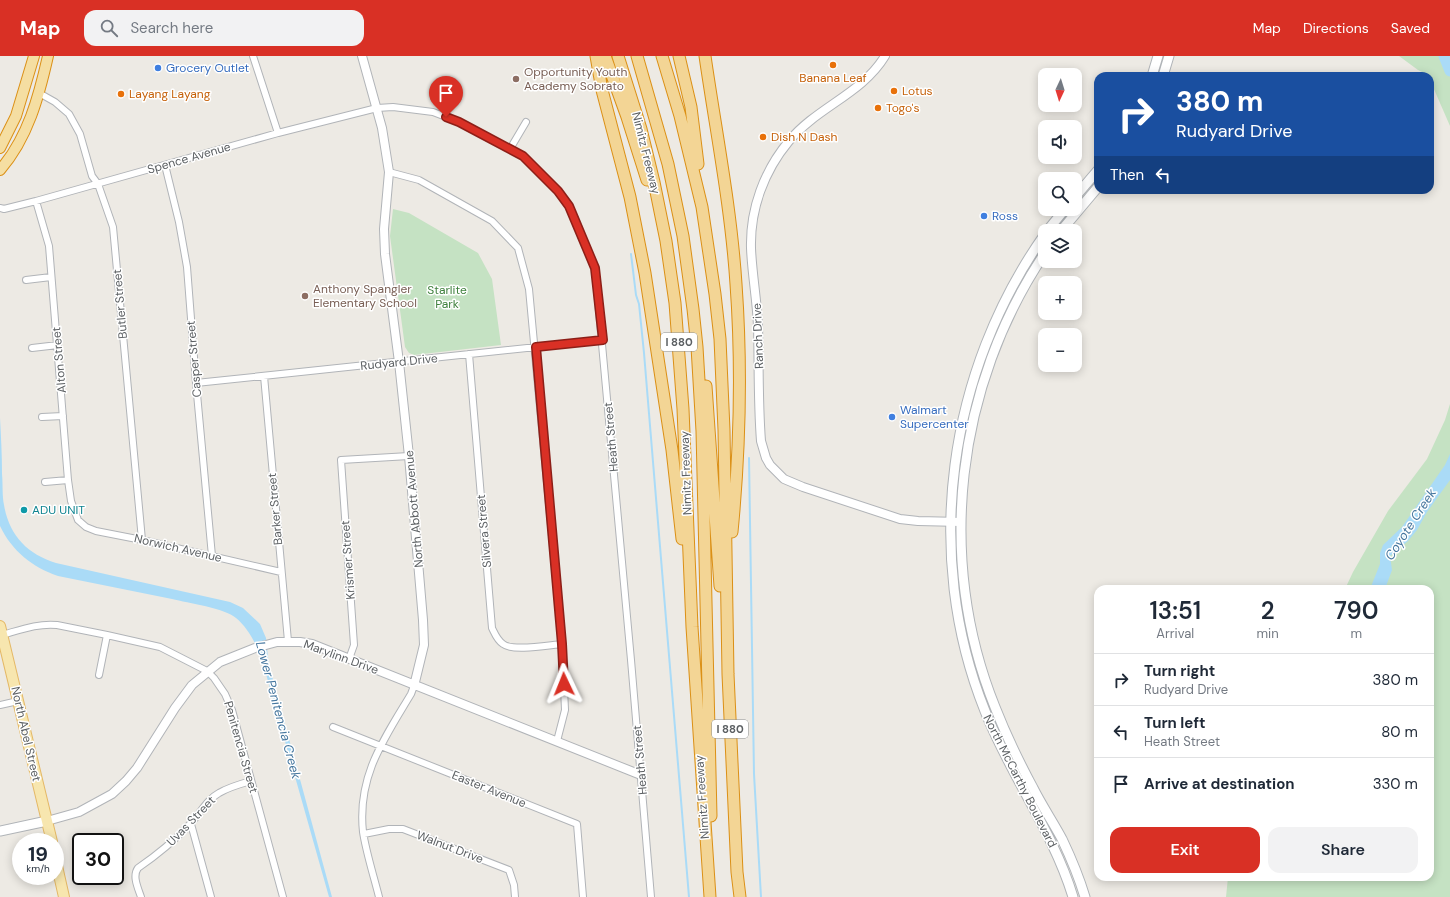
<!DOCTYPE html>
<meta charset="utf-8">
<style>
body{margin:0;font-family:"DM Sans",sans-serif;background:#f2f2f3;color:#1f2937;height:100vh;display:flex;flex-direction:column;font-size:15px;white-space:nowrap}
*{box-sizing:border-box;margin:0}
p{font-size:13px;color:#747a83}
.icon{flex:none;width:22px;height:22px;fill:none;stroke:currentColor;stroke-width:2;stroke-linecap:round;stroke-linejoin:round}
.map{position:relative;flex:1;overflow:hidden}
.side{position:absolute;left:1094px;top:529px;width:340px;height:296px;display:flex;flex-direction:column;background:#fff;border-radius:12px;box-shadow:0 2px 10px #0003}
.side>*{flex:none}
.banner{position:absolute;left:1094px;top:16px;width:340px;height:122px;border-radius:12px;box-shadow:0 2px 10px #0003;background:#1a4fa0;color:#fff;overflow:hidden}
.needle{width:26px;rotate:184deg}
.controls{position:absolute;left:1038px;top:12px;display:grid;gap:8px}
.controls a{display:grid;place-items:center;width:44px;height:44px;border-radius:8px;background:#fff;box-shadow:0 2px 10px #0003;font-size:20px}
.speed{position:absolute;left:12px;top:777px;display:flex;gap:8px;font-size:20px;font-weight:700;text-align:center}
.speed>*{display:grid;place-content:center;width:52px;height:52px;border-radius:50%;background:#fff;box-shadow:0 2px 10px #0003;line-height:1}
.speed small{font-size:10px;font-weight:400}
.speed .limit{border:2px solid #111;border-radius:6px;background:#fff;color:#111}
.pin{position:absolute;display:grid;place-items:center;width:34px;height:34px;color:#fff;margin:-41px -17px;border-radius:50% 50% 50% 0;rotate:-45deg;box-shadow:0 0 4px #0007}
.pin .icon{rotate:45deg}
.me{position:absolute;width:44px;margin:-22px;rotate:358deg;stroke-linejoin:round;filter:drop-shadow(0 0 3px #0008)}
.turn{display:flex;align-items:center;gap:14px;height:84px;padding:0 16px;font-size:18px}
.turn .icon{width:52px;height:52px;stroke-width:2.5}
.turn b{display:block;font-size:28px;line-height:34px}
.then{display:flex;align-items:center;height:38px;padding:0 16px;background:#0003;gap:8px;font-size:15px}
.eta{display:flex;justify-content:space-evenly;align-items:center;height:68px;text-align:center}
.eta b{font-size:24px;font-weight:600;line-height:28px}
.primary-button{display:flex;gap:8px;margin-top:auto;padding:8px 16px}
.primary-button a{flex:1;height:46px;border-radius:12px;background:#d93025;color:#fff;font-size:16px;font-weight:600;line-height:46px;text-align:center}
.primary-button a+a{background:#f2f2f3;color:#1f2937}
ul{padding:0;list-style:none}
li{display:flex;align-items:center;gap:12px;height:52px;padding:0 16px;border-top:1px solid #e0e1e3}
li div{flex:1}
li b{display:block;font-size:15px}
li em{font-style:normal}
header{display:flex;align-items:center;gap:24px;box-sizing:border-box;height:56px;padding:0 20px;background:#d93025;color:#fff}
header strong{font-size:19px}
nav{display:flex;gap:22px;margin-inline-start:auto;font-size:14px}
.search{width:280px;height:36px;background:#f2f2f3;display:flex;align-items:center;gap:10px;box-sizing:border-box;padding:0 14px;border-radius:12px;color:#747a83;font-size:15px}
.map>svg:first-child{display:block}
.green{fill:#c5e2c3}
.water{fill:#aadbf7}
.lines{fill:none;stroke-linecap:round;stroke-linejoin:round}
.stream{stroke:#aadbf7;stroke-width:2}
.river{stroke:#aadbf7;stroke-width:11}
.minor-casing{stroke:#b1b4b8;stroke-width:8}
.tertiary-casing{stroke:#b1b4b8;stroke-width:10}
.secondary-casing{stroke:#b0b4b8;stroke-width:11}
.primary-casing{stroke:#e4b866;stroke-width:12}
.trunk-casing{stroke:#db9016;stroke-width:12}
.motorway-casing{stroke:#db9016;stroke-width:13}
.minor{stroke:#fff;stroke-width:6}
.tertiary{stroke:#fff;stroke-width:8}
.secondary{stroke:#fff;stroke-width:9}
.primary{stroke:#f7e6af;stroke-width:10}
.trunk{stroke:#f5dea2;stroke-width:10}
.motorway{stroke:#f3d595;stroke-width:11}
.route-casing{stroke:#8d1f18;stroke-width:10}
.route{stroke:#d93025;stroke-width:7}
.food-dot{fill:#e8710a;stroke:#fff;stroke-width:1.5}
.shop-dot{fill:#3f7fe0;stroke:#fff;stroke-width:1.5}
.education-dot{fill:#8d6e63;stroke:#fff;stroke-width:1.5}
.culture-dot{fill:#0f9aa8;stroke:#fff;stroke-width:1.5}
.labels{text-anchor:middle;stroke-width:3;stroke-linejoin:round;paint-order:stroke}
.shield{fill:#fff;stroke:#8d9092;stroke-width:1}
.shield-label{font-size:11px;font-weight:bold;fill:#5c6063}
.shop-label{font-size:12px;fill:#366cbe;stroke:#fff;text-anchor:start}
.education-label{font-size:12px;fill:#785e54;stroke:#fff;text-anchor:start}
.food-label{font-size:12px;fill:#c56008;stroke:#fff;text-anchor:start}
.street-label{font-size:12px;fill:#5c6063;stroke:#fff}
.park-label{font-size:12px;fill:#3f813d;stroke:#fff}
.culture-label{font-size:12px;fill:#0d838f;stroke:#fff;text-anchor:start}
.water-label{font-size:13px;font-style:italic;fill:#46779f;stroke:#fff}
</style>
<header>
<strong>Map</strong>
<div class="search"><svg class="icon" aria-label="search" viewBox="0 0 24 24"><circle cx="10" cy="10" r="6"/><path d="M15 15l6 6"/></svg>Search here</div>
<nav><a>Map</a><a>Directions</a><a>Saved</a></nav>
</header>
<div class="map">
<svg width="1450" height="841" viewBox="0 0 1450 841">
<rect width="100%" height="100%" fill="#edeae4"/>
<path class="green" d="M 1399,0 L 1450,0 L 1450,70 L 1430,24 L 1430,20 L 1418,14 Z
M 393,153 L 409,157 L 478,197 L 492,223 L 501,289 L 414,299 L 409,297 L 405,291 L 390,180 Z
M 1450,348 L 1450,841 L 1226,841 L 1228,821 L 1430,821 L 1430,533 L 1345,533 L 1353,516 L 1388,455 L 1427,403 L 1445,364 Z"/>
<path class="water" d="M 0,362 C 1,381 2,399 2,418 C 3,428 2,439 4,449 C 9,479 27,498 56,507 L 230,546 L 243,552 L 260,568 L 266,582 L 268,602 L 273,624 L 332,841 L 329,841 L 266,618 C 262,599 251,574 236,562 C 225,552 188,547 172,543 C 134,535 96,528 58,520 C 32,511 12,495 0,470 Z
M 1450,398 L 1450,424 L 1427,456 L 1417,474 L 1408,485 L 1390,500 L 1392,514 L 1385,533 L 1370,533 L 1380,508 L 1380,497 L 1383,489 L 1402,471 L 1445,409 Z"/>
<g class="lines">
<path class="stream" d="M 631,198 L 636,239 L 639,248 L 644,297 L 689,841
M 749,402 L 754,718 L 761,841"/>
<path class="river" d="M 1444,0 L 1450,15"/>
<g class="minor-casing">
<path id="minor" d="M 253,0 L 278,77
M 39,37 L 55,46 L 69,58 L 80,78 L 92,120 L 98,128 L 113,171 L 142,484
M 510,93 L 526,66
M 165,109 L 179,166 L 187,211 L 196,327 L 212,500
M 389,116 L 419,124 L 492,165 L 518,192 L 529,233 L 562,588 L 565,654 L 557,685
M 36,145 L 49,190 L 68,424 L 71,445 L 78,464 L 86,471 L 96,475 L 142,484 L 281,516
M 0,152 L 4,153 L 36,145 L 278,77 L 377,52 L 393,51 L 433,56 L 459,66 L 523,100 L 558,135 L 569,150 L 595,212 L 631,604 L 651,841
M 26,224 L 51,221
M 32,292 L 58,289
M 469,298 L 492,572 C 495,578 497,584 503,588 C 513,596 549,589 562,588
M 264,320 L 288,585
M 196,327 L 603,284
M 42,361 L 63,360
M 45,426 L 68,424
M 2,579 C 20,574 38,567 57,569 L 107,579 L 160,591 L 207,615 L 214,622 L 225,638 L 232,654 L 283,841
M 349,603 L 354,589 L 341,404 L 409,400
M 99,619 L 107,579
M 0,649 L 18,645
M 333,671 L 577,768 L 583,841
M 191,768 L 211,841
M 364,778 L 389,773 L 403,773 L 509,814 L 514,829 L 515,841
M 141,841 C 138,832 132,820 138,812 C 157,799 174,785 190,768 C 200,758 206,744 219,737 C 229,731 240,728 251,725
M 379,841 C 374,821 366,796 363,776 C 357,720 384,683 411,638 L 414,630"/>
</g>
<g class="tertiary-casing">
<path id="tertiary" d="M 362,0 L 382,72 L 389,116 L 384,173 L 385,198 L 399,306 L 409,400 L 423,564 L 424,589 L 414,630
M 885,0 C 862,38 817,51 789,85 C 764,115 750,153 751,192 C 752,218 757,244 758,270 C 759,308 758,347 761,385 L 766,402 L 770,409 L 784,423 L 803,431 L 900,463 L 918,465 L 961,466
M 47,765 L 79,756 L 112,738 L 126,725 L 137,712 L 175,652 L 192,629 L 220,606 L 255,592 L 277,586 L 300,586 L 312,588 L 641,719"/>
</g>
<g class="secondary-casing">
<path id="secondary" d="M 1152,20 L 1158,0
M 1163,20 L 1169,0
M 1075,141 L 1098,114
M 1047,175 L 1065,153
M 1061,175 L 1098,131
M 1045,178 C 948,315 922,498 985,655 C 1010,719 1053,775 1073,841
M 1045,197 C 956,329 935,503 995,651 C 1006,679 1019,706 1033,732 C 1042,750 1053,766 1062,783 C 1071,802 1079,821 1085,841
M 0,775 L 47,765"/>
</g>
<g class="primary-casing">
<path id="primary" d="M 0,570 L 52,786
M 55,801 L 64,841"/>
</g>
<g class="trunk-casing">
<path id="trunk" d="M 0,92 L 16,60 L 34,0
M 0,114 C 28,82 39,40 48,0"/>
</g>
<g class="motorway-casing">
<path id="motorway" d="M 596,0 L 602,34 L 630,141 L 645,217 L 672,394 L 682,483
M 605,0 L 627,61 L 647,124
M 618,0 L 641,73 L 654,126 L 666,185 L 675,247 L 683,353 L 692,571 L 710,841
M 637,0 L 668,108 L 683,180 L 693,253 L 697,291 L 702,375 L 711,760
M 662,0 L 680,60 L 702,151 L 715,238 L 720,283 L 724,374 L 728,618 L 737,816 L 740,841
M 679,0 L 691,51 L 698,108
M 705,0 C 716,76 731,151 736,228 C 742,311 740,393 732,476
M 706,330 L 720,530"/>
</g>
<use href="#minor" class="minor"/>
<use href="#tertiary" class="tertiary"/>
<use href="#secondary" class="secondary"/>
<use href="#primary" class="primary"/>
<use href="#trunk" class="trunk"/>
<use href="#motorway" class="motorway"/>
</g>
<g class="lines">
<g class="route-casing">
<path id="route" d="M 446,61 L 459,66 L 523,100 L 558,135 L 569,150 L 595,212 L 603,284 L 536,291 L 562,588 L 564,628"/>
</g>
<use href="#route" class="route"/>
</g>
<g class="food-dot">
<circle cx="833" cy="9" r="4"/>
<circle cx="894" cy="35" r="4"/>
<circle cx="121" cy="38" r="4"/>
<circle cx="878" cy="52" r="4"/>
<circle cx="763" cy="81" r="4"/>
</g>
<g class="shop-dot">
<circle cx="158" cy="12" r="4"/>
<circle cx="984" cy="160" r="4"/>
<circle cx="892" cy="361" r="4"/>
</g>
<g class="education-dot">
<circle cx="516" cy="23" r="4"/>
<circle cx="305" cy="240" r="4"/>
</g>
<circle class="culture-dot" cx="24" cy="454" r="4"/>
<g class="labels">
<g class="shield">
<rect x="661" y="277" width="36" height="18" rx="3"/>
<rect x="712" y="664" width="36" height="18" rx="3"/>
</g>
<g class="shield-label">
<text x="679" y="290">I 880</text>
<text x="730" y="677">I 880</text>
</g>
<g class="shop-label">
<text x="166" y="16">Grocery Outlet</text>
<text x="992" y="164">Ross</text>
<text x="900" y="358">Walmart<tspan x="900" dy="14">Supercenter</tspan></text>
</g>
<g class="education-label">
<text x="524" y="20">Opportunity Youth<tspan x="524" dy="14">Academy Sobrato</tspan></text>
<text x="313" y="237">Anthony Spangler<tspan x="313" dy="14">Elementary School</tspan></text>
</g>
<g class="food-label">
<text x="833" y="26" text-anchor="middle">Banana Leaf</text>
<text x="902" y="39">Lotus</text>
<text x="129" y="42">Layang Layang</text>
<text x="886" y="56">Togo's</text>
<text x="771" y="85">Dish N Dash</text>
</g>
<g class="street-label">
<text transform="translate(646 97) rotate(76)" y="4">Nimitz Freeway</text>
<text transform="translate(189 102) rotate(-16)" y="4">Spence Avenue</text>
<text transform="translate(120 248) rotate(-95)" y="4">Butler Street</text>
<text transform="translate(758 280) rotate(-92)" y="4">Ranch Drive</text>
<text transform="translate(194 303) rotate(-95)" y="4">Casper Street</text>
<text transform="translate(59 304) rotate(-95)" y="4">Alton Street</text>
<text transform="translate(399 306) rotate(-6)" y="4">Rudyard Drive</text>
<text transform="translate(611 381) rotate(-95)" y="4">Heath Street</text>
<text transform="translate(686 417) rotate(-92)" y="4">Nimitz Freeway</text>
<text transform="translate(275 453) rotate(-95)" y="4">Barker Street</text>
<text transform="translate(414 453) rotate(-95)" y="4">North Abbott Avenue</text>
<text transform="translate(484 475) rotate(-95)" y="4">Silvera Street</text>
<text transform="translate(178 492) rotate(13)" y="4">Norwich Avenue</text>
<text transform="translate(348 504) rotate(-94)" y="4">Krismer Street</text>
<text transform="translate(341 601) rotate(20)" y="4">Marylinn Drive</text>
<text transform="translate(26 678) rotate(77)" y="4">North Abel Street</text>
<text transform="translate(241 691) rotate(74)" y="4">Penitencia Street</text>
<text transform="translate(640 704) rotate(-95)" y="4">Heath Street</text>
<text transform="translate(1020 725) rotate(63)" y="4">North McCarthy Boulevard</text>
<text transform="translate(489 733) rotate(22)" y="4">Easter Avenue</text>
<text transform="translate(702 741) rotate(-94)" y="4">Nimitz Freeway</text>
<text transform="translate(191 765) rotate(-46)" y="4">Uvas Street</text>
<text transform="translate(450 791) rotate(21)" y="4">Walnut Drive</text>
</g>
<g class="park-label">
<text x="447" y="238">Starlite<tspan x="447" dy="14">Park</tspan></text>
</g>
<g class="culture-label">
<text x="32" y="458">ADU UNIT</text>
</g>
<g class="water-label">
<text transform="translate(1410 468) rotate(-57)" y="5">Coyote Creek</text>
<text transform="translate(279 654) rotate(75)" y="5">Lower Penitencia Creek</text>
</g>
</g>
</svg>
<div class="controls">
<a><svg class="needle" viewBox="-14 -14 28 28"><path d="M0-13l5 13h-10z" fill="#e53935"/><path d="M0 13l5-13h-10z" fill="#747a83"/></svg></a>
<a><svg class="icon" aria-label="sound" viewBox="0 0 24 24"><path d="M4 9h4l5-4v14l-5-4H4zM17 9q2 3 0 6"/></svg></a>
<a><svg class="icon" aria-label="search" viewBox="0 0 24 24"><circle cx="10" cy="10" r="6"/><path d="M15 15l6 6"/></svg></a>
<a><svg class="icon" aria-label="layers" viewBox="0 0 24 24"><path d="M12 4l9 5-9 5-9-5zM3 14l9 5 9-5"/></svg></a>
<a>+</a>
<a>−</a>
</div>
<div class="speed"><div>19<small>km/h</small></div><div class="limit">30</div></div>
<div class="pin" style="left:446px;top:61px;background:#d93025"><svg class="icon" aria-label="arrive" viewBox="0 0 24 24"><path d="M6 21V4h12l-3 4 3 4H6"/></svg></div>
<svg class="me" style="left:564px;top:628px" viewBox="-20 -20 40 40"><path d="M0-17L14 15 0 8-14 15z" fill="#d93025" stroke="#fff" stroke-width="4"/></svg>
<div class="banner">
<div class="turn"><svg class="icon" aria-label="right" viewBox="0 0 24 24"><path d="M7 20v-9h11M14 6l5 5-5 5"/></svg><div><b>380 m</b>Rudyard Drive</div></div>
<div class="then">Then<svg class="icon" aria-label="left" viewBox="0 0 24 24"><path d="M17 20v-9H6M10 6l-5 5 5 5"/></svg></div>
</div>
<section class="side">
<div class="eta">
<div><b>13:51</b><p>Arrival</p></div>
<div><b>2</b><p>min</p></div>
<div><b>790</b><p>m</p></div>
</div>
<ul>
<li><svg class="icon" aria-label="right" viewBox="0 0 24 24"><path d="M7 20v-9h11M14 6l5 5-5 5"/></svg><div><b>Turn right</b><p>Rudyard Drive</p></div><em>380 m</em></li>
<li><svg class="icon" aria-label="left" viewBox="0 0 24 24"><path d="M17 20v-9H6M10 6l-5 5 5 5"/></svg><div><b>Turn left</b><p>Heath Street</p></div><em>80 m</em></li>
<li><svg class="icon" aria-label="arrive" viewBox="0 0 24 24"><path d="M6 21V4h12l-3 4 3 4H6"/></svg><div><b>Arrive at destination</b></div><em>330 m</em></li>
</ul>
<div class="primary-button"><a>Exit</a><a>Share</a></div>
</section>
</div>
